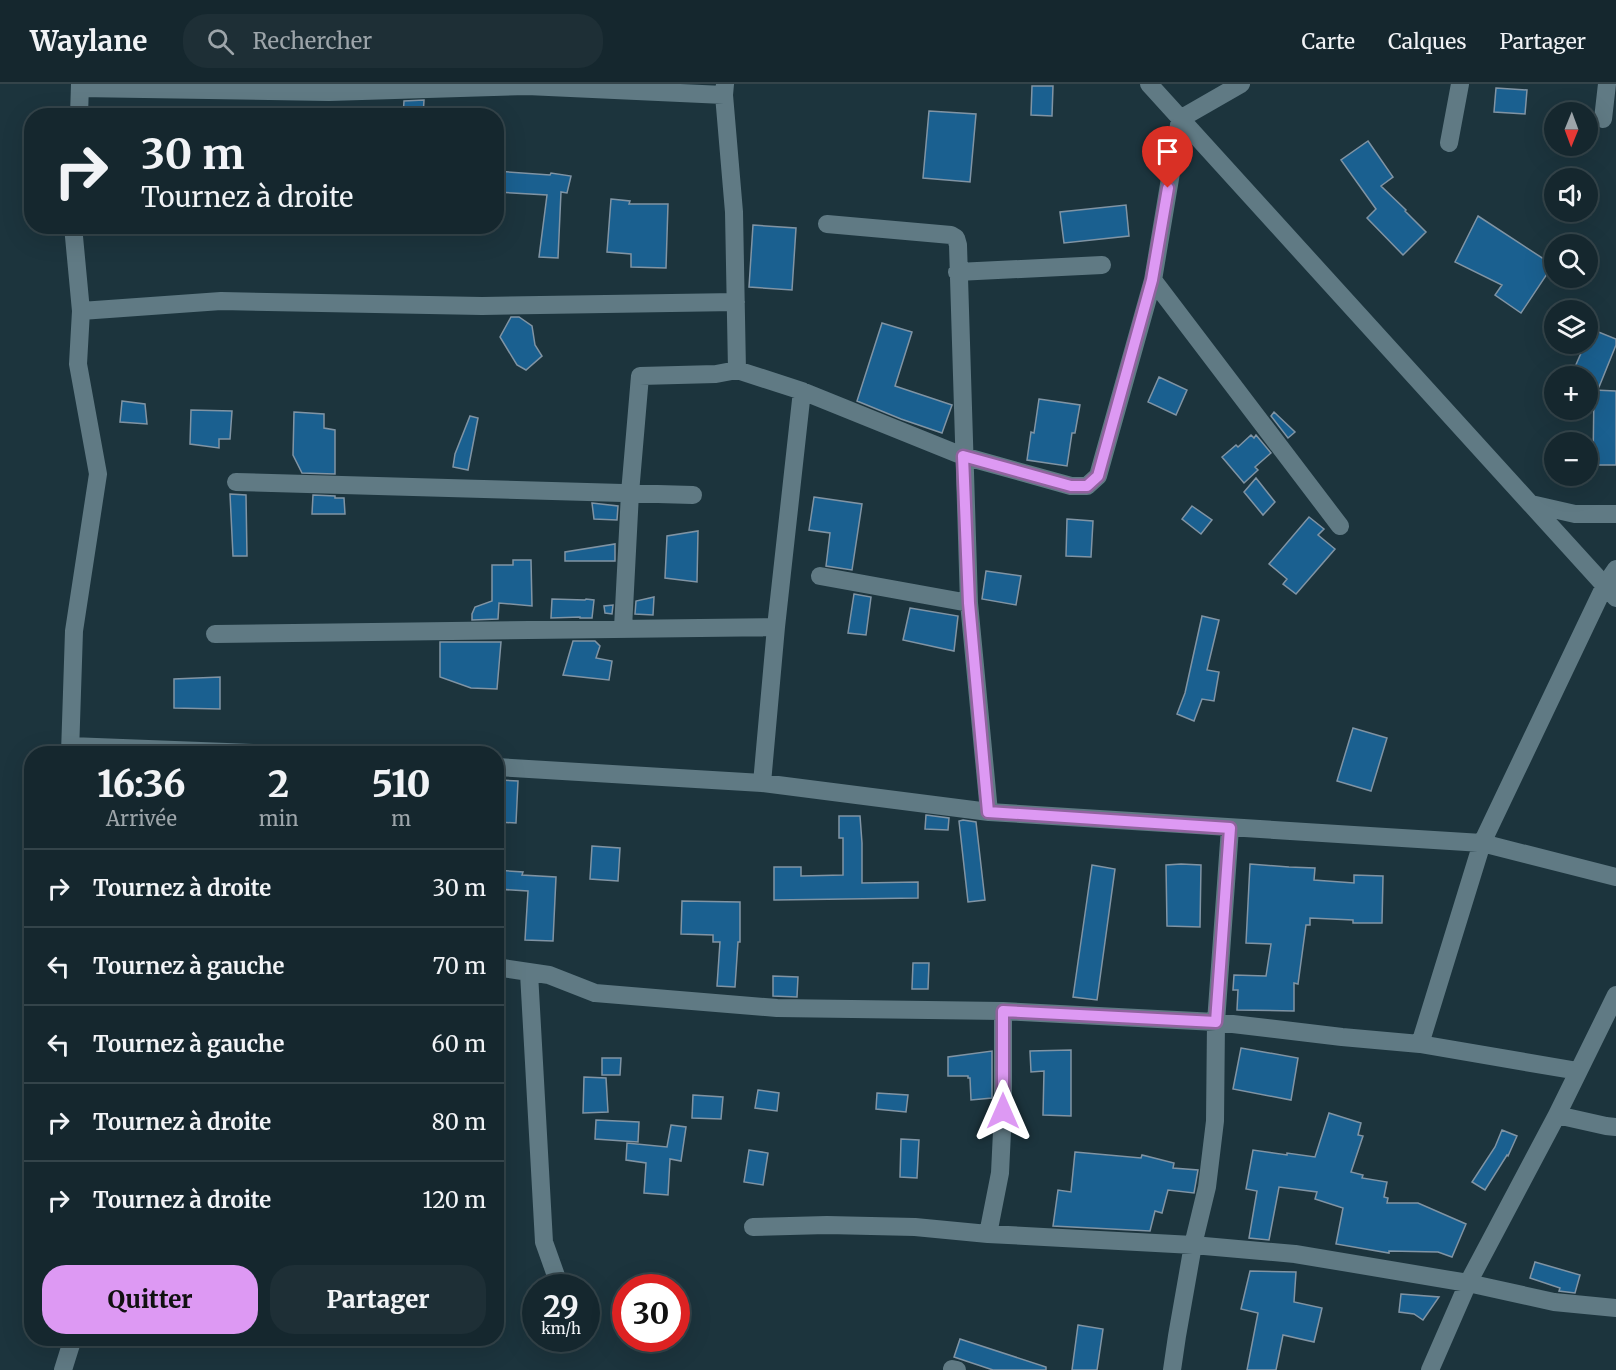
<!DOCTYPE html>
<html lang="fr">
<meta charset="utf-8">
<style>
body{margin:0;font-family:Merriweather,serif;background:#1e2f36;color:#f1f3f6;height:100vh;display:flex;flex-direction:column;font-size:22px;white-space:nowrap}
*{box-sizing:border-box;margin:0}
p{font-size:20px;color:#9da5aa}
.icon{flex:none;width:33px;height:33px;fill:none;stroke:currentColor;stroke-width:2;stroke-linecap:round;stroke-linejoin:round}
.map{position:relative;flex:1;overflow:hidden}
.sheet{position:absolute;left:24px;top:662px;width:480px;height:600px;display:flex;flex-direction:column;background:#15272e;border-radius:24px;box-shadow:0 6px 24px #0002,0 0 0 2px #34444a}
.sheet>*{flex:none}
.banner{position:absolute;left:24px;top:24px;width:480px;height:126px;border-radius:24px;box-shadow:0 6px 24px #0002,0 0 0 2px #34444a;background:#15272e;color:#f1f3f6;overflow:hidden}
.needle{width:39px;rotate:181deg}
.controls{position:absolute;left:1544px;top:18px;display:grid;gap:12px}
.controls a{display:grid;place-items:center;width:54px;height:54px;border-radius:50%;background:#15272e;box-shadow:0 6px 24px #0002,0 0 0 2px #34444a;font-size:30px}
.speed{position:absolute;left:522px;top:1190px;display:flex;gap:12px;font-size:30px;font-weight:700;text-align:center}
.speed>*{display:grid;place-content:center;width:78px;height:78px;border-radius:50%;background:#15272e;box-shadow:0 6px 24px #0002,0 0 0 2px #34444a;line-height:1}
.speed small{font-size:15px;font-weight:400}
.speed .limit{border:9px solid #d22;background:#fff;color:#111}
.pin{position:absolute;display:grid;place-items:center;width:51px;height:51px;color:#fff;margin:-62px -26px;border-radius:50% 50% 50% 0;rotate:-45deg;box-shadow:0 0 6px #0007}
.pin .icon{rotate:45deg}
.me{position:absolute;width:66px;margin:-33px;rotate:0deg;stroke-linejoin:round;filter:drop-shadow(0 0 4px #0008)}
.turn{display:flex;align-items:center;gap:21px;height:126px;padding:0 18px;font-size:27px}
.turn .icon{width:78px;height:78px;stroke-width:2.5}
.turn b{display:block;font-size:42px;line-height:51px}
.eta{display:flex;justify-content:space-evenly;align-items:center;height:102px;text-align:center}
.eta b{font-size:36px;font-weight:800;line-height:42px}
.action{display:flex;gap:12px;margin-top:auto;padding:12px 18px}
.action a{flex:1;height:69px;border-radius:24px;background:#dd99f3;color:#111;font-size:24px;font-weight:800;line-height:69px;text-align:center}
.action a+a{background:#1e2f36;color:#f1f3f6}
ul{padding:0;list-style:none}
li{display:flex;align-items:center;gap:18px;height:78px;padding:0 18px;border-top:2px solid #34444a}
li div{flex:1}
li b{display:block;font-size:22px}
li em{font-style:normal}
header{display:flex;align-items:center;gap:36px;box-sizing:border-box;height:84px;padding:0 30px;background:#15272e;border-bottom:2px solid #34444a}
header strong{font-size:28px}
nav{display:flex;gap:33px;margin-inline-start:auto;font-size:21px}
.search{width:420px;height:54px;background:#1e2f36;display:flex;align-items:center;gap:15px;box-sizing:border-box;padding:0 21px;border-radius:24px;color:#9da5aa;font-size:22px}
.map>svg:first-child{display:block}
.building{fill:#1a6090;stroke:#8094a4;stroke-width:1.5}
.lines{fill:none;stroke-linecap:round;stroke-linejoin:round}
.minor{stroke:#607a84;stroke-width:18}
.route-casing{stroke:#90639e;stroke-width:15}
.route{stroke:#dd99f3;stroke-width:10}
</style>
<header>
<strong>Waylane</strong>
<div class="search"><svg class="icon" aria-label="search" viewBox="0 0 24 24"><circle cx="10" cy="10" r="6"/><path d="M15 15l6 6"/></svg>Rechercher</div>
<nav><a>Carte</a><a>Calques</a><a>Partager</a></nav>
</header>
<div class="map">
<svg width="1616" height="1286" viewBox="0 0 1616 1286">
<rect width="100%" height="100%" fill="#1c343d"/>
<path class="building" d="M 1032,2 L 1053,2 L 1052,32 L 1031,31 Z
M 1496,4 L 1527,6 L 1525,30 L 1494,28 Z
M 424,16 L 423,32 L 403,32 L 404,17 Z
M 929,27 L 976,30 L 970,98 L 923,94 Z
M 1368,57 L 1393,93 L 1381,102 L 1406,126 L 1405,127 L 1426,148 L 1403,171 L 1367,134 L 1376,125 L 1341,76 Z
M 496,87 L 550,91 L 551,89 L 571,92 L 567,109 L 561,108 L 558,174 L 539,173 L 547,111 L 496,108 Z
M 611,115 L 630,117 L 629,120 L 668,120 L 666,184 L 631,183 L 631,170 L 607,168 Z
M 1126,121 L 1129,152 L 1064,159 L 1060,128 Z
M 1478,132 L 1553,181 L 1521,229 L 1495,211 L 1502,201 L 1455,178 Z
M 753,141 L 796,144 L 792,206 L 749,203 Z
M 511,233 L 519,233 L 532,242 L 535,261 L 542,272 L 526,286 L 517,281 L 500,253 Z
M 882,239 L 912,248 L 895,302 L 952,321 L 942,349 L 901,335 L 857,317 Z
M 1591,245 L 1616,255 L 1616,261 L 1599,303 L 1587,298 L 1587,292 L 1571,292 L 1585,260 L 1587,260 L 1587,254 Z
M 1159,293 L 1187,306 L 1176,331 L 1148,318 Z
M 1594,306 L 1616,307 L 1616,381 L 1593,381 Z
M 1039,315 L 1080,321 L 1075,349 L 1072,349 L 1067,382 L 1027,376 L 1031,348 L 1034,349 Z
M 122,317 L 145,320 L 147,340 L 120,338 Z
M 191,326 L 232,327 L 230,355 L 219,355 L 219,364 L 190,360 Z
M 294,328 L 324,330 L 324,344 L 335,346 L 335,390 L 302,389 L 293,371 Z
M 1274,328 L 1295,348 L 1288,354 L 1271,332 Z
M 470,332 L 478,334 L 468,386 L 453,383 L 455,370 Z
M 1251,351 L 1254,354 L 1256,351 L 1271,369 L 1255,383 L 1258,386 L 1244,399 L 1222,373 L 1236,361 L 1238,363 Z
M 1256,394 L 1275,418 L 1263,431 L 1244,408 Z
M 230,410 L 246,411 L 247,472 L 233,472 Z
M 313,411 L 335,412 L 335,414 L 344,414 L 345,430 L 312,430 Z
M 814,413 L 862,420 L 852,486 L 826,482 L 830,449 L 809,446 Z
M 592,419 L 618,422 L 617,436 L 594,435 Z
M 1192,422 L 1212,436 L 1201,450 L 1182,435 Z
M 1309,433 L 1324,445 L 1318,451 L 1335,465 L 1296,510 L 1283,500 L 1287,495 L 1269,480 Z
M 1067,435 L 1093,437 L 1091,473 L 1066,472 Z
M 698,447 L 697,498 L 665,494 L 667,452 Z
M 615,460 L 615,477 L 565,477 L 565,468 Z
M 513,476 L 531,476 L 532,522 L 499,519 L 498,535 L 472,536 L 472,530 L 475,523 L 492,517 L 492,481 L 513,481 Z
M 986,487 L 1021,492 L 1016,521 L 982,515 Z
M 854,510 L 871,513 L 866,551 L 848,549 Z
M 654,513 L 653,531 L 635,530 L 636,517 Z
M 552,515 L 585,516 L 586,515 L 594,516 L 592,534 L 580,534 L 580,533 L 551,534 Z
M 613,521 L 612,530 L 605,529 L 604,522 Z
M 910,524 L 958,532 L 954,567 L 903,556 Z
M 1202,532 L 1219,536 L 1207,586 L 1219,588 L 1214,617 L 1202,615 L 1194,637 L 1177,630 L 1185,609 Z
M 573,557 L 595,557 L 600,562 L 596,574 L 612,577 L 609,596 L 563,591 Z
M 440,558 L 501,558 L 497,605 L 471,604 L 440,593 Z
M 220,593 L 220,625 L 174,624 L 174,595 Z
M 1353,644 L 1387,654 L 1371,707 L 1337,697 Z
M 499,696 L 518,697 L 516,739 L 497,738 Z
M 926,731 L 949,734 L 948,746 L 925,745 Z
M 839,732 L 860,732 L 862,759 L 862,799 L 918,798 L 918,814 L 774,816 L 774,783 L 801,783 L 801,792 L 843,791 L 843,754 L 839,754 Z
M 963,736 L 976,738 L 985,816 L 968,818 L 959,737 Z
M 592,762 L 620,764 L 618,797 L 590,795 Z
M 1181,780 L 1201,781 L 1200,843 L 1167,842 L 1166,781 Z
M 1250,780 L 1289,783 L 1315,784 L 1314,796 L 1354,799 L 1354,791 L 1383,792 L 1382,839 L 1353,839 L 1353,836 L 1310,834 L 1310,841 L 1306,841 L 1298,900 L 1294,899 L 1294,927 L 1237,926 L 1238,906 L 1233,906 L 1234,891 L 1266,892 L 1271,860 L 1246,859 Z
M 1092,781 L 1115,785 L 1097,916 L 1073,913 Z
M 496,786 L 523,788 L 522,791 L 556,793 L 553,857 L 525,856 L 528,807 L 496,805 Z
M 682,817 L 740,818 L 740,858 L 738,858 L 735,903 L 717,902 L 720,858 L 713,858 L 713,851 L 681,850 Z
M 913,879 L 929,879 L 928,905 L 912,905 Z
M 773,892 L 798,893 L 797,913 L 773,912 Z
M 1241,964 L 1298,974 L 1291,1016 L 1233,1005 Z
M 1071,966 L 1071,1032 L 1043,1031 L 1044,987 L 1031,988 L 1030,967 Z
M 992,967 L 992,1014 L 971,1016 L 970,994 L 968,994 L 968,992 L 948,992 L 948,973 Z
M 602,974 L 621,974 L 620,991 L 602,991 Z
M 584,993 L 606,994 L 608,1028 L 583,1029 Z
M 758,1006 L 779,1009 L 777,1027 L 755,1024 Z
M 877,1009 L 908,1011 L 906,1028 L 876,1025 Z
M 693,1011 L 723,1013 L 721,1035 L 692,1034 Z
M 1329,1029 L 1361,1039 L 1358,1051 L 1363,1052 L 1351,1088 L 1363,1091 L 1362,1094 L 1387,1098 L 1384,1113 L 1388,1114 L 1387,1119 L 1418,1119 L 1466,1140 L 1452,1173 L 1438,1168 L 1389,1167 L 1389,1169 L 1336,1160 L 1343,1124 L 1315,1115 L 1317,1108 L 1279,1103 L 1269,1156 L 1249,1154 L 1257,1107 L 1246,1105 L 1253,1066 L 1287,1071 L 1287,1069 L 1315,1073 Z
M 596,1036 L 639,1038 L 638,1058 L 595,1055 Z
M 671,1041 L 686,1043 L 681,1077 L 670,1075 L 668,1111 L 644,1109 L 646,1079 L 626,1076 L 627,1059 L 667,1063 Z
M 1502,1046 L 1517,1052 L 1508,1072 L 1507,1071 L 1485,1106 L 1472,1098 L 1495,1063 Z
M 901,1055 L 919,1056 L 917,1094 L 900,1093 Z
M 749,1066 L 768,1069 L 763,1101 L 744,1098 Z
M 1075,1068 L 1141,1074 L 1142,1071 L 1174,1079 L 1173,1084 L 1198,1086 L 1194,1109 L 1168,1106 L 1162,1129 L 1155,1127 L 1150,1147 L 1053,1142 L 1058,1106 L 1071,1108 Z
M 1535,1178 L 1580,1191 L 1575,1209 L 1559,1207 L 1560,1204 L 1530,1194 Z
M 1250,1187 L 1296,1188 L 1294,1218 L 1322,1224 L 1314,1258 L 1283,1251 L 1276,1286 L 1247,1286 L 1258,1229 L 1241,1225 Z
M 1401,1210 L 1439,1213 L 1423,1236 L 1414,1230 L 1399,1228 Z
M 1078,1241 L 1103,1245 L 1097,1286 L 1072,1286 Z
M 960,1255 L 1046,1283 L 1046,1286 L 993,1286 L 954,1273 Z"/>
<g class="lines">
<path class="minor" d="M 725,0 L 724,11 L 734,128 L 737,286 L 802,307 L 963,372 L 1071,402 L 1087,402 L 1098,392 L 1153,196 L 1180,35 L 1241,0
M 1149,0 L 1616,514
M 80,4 L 329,8 L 527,2 L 724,11
M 79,32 L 80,0
M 1603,35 L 1607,0
M 1449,59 L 1460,0
M 827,140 L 951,151 L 956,154 L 958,161 L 969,519 L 989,728
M 957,188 L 1102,181
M 1153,196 L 1340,442
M 81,227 L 221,217 L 482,222 L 736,218
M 236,398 L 693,411
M 1531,420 L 1575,430 L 1616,430
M 820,492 L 969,519
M 623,544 L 630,409 L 640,292 L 716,290 L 737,286
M 215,550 L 776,543
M 70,662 L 253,669
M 70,669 L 74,547 L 98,390 L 78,280 L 81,227 L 73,142
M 496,683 L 762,699 L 989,728 L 1482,759 L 1616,793
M 762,699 L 776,543 L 802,307
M 496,883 L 549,891 L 595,909 L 777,924 L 1003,927
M 529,889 L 544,1158 L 560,1203
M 1420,960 L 1482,759 L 1605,501 L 1616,485
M 1557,1031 L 1606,1042 L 1616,1043
M 753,1143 L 827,1141 L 915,1143 L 988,1150 L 1193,1161 L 1295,1170 L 1468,1199 L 1554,1218 L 1616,1224
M 988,1150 L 1000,1089 L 1003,1027 L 1003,927 L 1216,938 L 1342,953 L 1420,960 L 1578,987
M 952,1285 L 957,1286
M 63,1286 L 73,1254
M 1172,1286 L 1177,1252 L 1193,1161 L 1207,1103 L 1215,1037 L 1216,938 L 1230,744
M 1430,1286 L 1468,1199 L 1557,1031 L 1616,911"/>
</g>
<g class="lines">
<g class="route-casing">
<path id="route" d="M 1003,1027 L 1003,927 L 1216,938 L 1230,744 L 988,728 L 969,519 L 963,372 L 1071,402 L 1087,402 L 1098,392 L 1152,196 L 1168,104"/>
</g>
<use href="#route" class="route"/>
</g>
</svg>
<div class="controls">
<a><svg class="needle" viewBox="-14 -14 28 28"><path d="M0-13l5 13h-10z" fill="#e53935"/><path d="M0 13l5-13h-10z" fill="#9da5aa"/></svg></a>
<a><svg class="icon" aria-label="sound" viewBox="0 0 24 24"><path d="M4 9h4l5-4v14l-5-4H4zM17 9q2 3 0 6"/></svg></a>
<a><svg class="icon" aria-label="search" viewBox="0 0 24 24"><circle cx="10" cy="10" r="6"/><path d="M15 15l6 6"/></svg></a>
<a><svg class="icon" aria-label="layers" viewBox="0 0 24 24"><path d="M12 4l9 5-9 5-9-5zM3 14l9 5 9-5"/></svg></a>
<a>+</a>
<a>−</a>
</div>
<div class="speed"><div>29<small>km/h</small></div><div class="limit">30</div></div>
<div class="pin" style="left:1168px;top:104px;background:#d93025"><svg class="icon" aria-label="arrive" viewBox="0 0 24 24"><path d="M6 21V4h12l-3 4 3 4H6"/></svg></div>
<svg class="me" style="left:1003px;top:1027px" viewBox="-20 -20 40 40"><path d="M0-17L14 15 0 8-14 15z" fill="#dd99f3" stroke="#fff" stroke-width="4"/></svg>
<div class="banner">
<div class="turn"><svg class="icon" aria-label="right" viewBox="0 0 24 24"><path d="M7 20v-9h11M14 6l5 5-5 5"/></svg><div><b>30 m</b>Tournez à droite</div></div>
</div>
<section class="sheet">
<div class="eta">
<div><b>16:36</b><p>Arrivée</p></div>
<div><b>2</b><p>min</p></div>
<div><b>510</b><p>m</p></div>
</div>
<ul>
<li><svg class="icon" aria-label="right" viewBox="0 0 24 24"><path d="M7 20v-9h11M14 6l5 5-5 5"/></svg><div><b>Tournez à droite</b></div><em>30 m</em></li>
<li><svg class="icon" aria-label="left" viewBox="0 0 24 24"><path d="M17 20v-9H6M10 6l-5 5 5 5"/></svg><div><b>Tournez à gauche</b></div><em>70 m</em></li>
<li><svg class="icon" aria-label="left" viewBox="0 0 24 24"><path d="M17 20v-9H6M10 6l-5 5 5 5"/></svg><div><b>Tournez à gauche</b></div><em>60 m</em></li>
<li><svg class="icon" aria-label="right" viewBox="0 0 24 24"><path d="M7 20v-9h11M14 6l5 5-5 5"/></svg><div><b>Tournez à droite</b></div><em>80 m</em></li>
<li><svg class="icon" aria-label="right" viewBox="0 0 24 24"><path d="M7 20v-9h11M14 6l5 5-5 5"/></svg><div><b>Tournez à droite</b></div><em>120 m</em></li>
</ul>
<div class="action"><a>Quitter</a><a>Partager</a></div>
</section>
</div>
